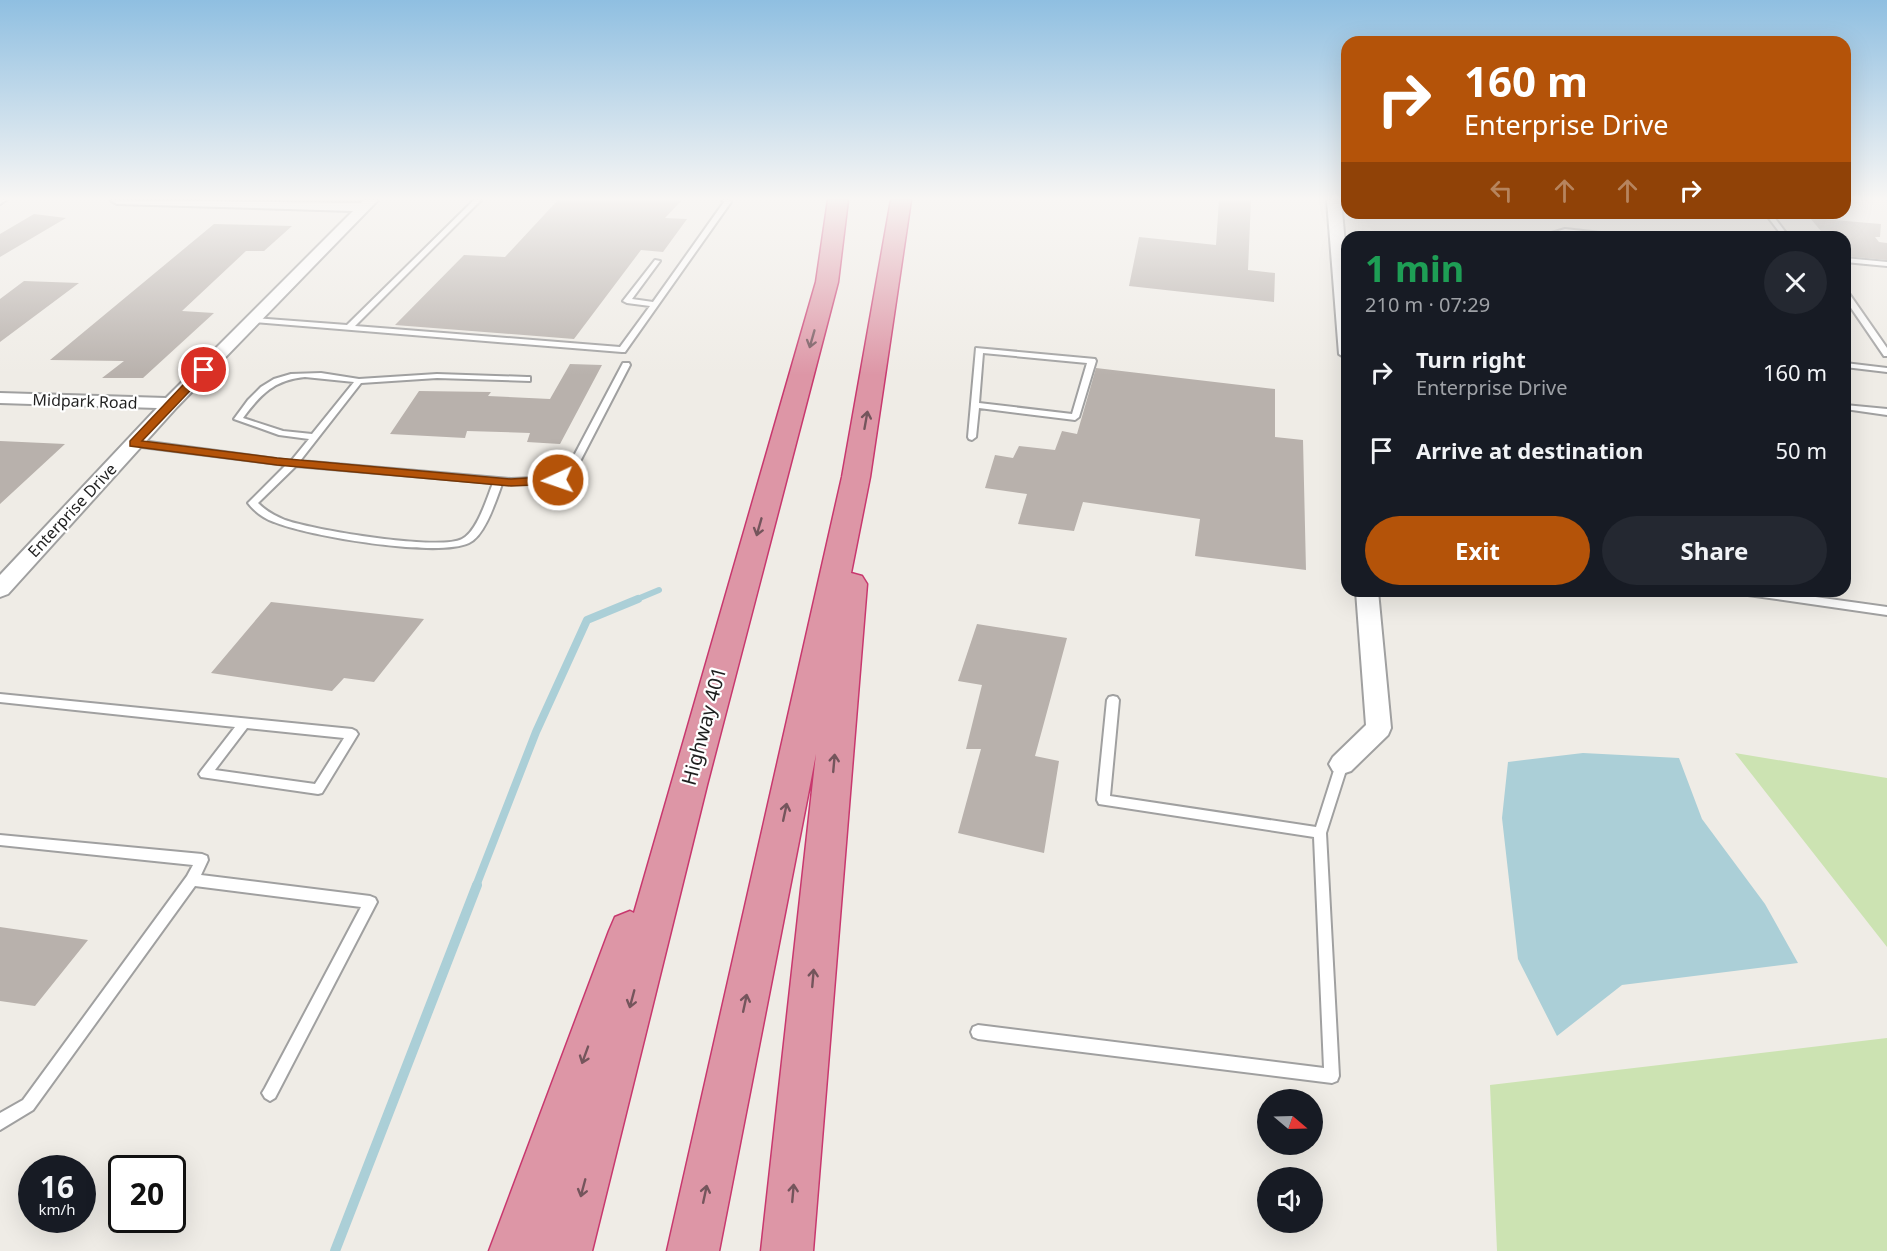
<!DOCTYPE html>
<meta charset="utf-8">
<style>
body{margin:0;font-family:"Noto Sans",sans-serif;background:#242831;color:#f1f3f6;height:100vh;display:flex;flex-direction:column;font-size:22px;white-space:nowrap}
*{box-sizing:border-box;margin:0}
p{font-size:20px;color:#9ea1a6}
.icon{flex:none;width:33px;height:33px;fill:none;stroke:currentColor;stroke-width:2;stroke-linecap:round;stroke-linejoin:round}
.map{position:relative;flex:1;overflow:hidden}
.drawer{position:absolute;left:1341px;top:231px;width:510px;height:366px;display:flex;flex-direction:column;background:#171b24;border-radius:18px;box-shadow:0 6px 24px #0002}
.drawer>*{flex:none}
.banner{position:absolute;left:1341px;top:36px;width:510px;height:183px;border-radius:18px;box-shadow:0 6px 24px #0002;background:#b45309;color:#fff;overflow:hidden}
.needle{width:39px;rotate:109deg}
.fabs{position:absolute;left:1257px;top:1089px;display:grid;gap:12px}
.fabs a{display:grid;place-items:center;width:66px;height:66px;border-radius:50%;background:#171b24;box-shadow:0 6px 24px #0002;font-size:30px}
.speed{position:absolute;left:18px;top:1155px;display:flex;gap:12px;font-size:30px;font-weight:700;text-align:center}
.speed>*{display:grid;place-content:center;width:78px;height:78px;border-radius:50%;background:#171b24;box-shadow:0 6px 24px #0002;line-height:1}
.speed small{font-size:15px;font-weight:400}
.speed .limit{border:3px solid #111;border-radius:9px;background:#fff;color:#111}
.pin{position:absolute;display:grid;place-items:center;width:51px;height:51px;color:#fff;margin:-26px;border:3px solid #fff;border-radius:50%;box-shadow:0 2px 6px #0007}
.me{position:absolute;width:66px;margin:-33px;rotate:267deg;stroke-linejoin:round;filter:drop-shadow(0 0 4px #0008)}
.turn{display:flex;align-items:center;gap:21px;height:126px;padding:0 24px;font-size:27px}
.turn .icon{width:78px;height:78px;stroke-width:2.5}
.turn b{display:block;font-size:42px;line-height:51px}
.lanes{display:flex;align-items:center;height:57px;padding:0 24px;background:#0003;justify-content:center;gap:30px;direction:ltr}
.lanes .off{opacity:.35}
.round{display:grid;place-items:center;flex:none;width:63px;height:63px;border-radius:32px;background:#242831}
.summary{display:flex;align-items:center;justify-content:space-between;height:102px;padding:0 24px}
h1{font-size:36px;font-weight:700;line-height:45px;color:#1e9e55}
.button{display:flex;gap:12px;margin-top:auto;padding:12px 24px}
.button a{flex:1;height:69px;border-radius:36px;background:#b45309;color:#fff;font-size:24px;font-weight:700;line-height:69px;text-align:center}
.button a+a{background:#242831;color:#f1f3f6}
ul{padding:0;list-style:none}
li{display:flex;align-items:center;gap:18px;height:78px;padding:0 24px}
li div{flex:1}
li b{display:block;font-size:22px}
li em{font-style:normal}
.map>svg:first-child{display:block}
.grass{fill:#cce3b2}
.water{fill:#abcfd7}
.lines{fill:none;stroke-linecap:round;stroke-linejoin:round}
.stream-far2{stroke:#abcfd7;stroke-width:6}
.stream-far1{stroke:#abcfd7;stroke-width:8}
.stream{stroke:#abcfd7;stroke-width:10}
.building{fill:#b8b1ac}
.lane-casing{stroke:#a0a0a0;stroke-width:4}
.street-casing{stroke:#a0a0a0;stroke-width:4}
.highway-casing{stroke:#c8386e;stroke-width:3}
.lane{fill:#fff;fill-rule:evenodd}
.street{fill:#fff;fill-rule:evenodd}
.highway{fill:#dd96a6;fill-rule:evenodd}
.oneway{stroke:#74555c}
.route{fill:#b45309;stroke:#753606;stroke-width:1.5}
.labels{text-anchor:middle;stroke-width:4.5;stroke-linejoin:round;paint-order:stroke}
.far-street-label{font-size:16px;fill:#1f1f1f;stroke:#fff}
.street-label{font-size:20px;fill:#1f1f1f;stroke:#fff}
</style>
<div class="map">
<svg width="1887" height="1251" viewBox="0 0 1887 1251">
<rect width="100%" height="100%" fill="#efece6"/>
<path class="grass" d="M 1735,753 L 1887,778 L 1887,947 Z
M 1887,1038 L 1887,1251 L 1497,1251 L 1490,1085 Z"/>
<path class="water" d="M 1583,753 L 1679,758 L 1702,819 L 1765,904 L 1798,963 L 1622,985 L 1557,1036 L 1518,959 L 1502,818 L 1508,762 Z"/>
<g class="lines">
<path class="stream-far2" d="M 635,600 L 659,590"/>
<path class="stream-far1" d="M 476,886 L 536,732 L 587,620 L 638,599"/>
<path class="stream" d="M 335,1251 L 477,885"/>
</g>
<path class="building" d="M 558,200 L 682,200 L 665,218 L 687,219 L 663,252 L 641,250 L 574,339 L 395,325 L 464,255 L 505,257 Z
M 1219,200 L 1251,200 L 1248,270 L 1275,273 L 1274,302 L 1129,286 L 1139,237 L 1216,245 Z
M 34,214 L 66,218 L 0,257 L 0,234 Z
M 1810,218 L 1881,224 L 1880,237 L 1875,237 L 1879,242 L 1887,243 L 1887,260 L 1845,256 L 1845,237 L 1826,237 Z
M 214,224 L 292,226 L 264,251 L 246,251 L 182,311 L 214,313 L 143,378 L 102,378 L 124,361 L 50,360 Z
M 24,281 L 79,283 L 0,342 L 0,299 Z
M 570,364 L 602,365 L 560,444 L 527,442 L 530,433 L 467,431 L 465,438 L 390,434 L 419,391 L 491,392 L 488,396 L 550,399 Z
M 1096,368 L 1275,389 L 1275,437 L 1303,440 L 1306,570 L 1195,556 L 1200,519 L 1083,502 L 1074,531 L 1018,524 L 1027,494 L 985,488 L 995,455 L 1013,458 L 1019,446 L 1055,450 L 1062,431 L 1077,434 Z
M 0,441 L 65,444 L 0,504 Z
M 271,602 L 424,619 L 374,682 L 344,678 L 332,691 L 211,673 Z
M 977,624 L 1067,638 L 1035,756 L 1059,761 L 1044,853 L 958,833 L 981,749 L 966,749 L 982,685 L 958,681 Z
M 0,927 L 88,940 L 35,1006 L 0,1001 Z"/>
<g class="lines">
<g class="lane-casing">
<path id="lane" d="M 0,200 L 6,200 L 0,204 Z
M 474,200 L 481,200 L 355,326 L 620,347 L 650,306 L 627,303 L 623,301 L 655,260 L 660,261 L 632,299 L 653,302 L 724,202 L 722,200 L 729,200 L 731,202 L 625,352 L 622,352 L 253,322 L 249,320 L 253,318 L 347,325 Z
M 1765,213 L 1771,213 L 1789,237 L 1783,237 Z
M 1565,229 L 1619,235 L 1622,237 C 1604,237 1586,234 1567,233 C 1558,233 1548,237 1538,237 Z
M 1845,258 L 1887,262 L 1887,266 L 1845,262 Z
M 1845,292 L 1848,292 L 1887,348 L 1887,356 L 1884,356 L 1845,299 Z
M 976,348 L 1095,359 L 1096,361 L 1079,417 L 1075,420 L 979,408 L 976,437 L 972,440 L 969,439 L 968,437 ZM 983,353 L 1087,363 L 1072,414 L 979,403 Z
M 623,363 L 629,363 L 630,365 L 574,473 L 558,483 L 502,484 C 496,500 485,536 469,543 C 437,558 307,536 274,522 C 263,518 255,512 248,503 L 286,465 L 134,446 L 130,443 L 134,440 L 291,461 L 309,439 L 279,435 L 234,419 L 248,400 L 261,387 L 274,379 L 291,374 L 321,373 L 359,379 L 437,374 L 527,377 L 530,377 L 530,381 L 437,378 L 361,383 L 300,461 L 511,479 L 556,477 L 567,469 ZM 305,377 L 354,382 L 312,434 L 283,431 L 243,418 C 261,394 274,380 305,377 ZM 296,466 L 493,483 C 487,498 477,532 462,539 C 438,551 313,530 285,520 C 275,516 266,511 258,503 Z
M 1845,363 L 1887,368 L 1887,372 L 1845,367 Z
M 1845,405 L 1887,409 L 1887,415 L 1845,409 Z
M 1743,591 L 1773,591 L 1887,607 L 1887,615 L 1748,595 Z
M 0,694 L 352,729 L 356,731 L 358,734 L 322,793 L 318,794 L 201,777 L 199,774 L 201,771 L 235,727 L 0,702 ZM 247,728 L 344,738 L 315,784 L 215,770 Z
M 1113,696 L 1117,697 L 1119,700 L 1110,796 L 1316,827 L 1336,764 L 1338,761 L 1342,759 L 1346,761 L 1348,764 L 1326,833 L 1339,1076 L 1337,1081 L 1332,1083 L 978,1039 L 973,1037 L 971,1032 L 973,1027 L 978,1025 L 1324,1068 L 1314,837 L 1099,804 L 1097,800 L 1107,700 L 1109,697 Z
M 0,835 L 202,854 L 207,856 L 208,860 L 201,875 L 370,896 L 375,898 L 377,902 L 275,1098 L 270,1101 L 265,1098 L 262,1093 L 265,1088 L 361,907 L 195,886 L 33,1110 L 0,1130 L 0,1113 L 23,1100 L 187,876 L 193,865 L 0,845 Z"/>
</g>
<g class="street-casing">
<path id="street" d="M 110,200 L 361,203 L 363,200 L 378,200 L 177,407 L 8,594 L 0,597 L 0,575 L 157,408 L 0,403 L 0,393 L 166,398 L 353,211 L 117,204 Z
M 1327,200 L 1341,200 L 1347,266 L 1347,359 L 1339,354 Z
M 1356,591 L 1378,591 L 1391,728 L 1388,735 L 1351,771 L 1342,774 L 1333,771 L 1329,764 L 1333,757 L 1366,725 Z"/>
</g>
<g class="highway-casing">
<path id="highway" d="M 828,200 L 848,200 L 838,282 L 707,785 L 592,1251 L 489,1251 L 609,931 L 615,917 L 630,911 L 634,913 L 816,282 Z
M 891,200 L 911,200 L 870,477 L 851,573 L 862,576 L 867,584 L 813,1251 L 761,1251 L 816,754 L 719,1251 L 667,1251 L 842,477 Z"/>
</g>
<use href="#lane" class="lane"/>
<use href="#street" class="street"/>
<use href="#highway" class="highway"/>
</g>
<defs><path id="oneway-shaft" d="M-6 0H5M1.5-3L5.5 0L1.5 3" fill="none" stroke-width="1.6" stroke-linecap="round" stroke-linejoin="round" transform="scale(1.5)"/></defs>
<g class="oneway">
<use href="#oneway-shaft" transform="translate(812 339) rotate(106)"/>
<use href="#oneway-shaft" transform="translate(866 420) rotate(-80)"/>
<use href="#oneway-shaft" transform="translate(759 527) rotate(106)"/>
<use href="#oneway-shaft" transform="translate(834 763) rotate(-85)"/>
<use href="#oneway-shaft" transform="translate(785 812) rotate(-78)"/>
<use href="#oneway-shaft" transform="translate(813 978) rotate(-85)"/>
<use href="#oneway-shaft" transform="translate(632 999) rotate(105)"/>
<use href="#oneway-shaft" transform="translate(745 1003) rotate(-78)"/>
<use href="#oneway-shaft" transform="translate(585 1055) rotate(110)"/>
<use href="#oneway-shaft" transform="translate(583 1188) rotate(105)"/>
<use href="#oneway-shaft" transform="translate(793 1193) rotate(-85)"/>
<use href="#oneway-shaft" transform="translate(705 1194) rotate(-78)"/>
</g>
<linearGradient id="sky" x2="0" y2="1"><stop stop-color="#8fbfe1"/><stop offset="0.53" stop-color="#f8f6f4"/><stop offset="1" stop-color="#f8f6f4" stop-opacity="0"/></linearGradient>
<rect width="1887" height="375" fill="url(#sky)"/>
<path class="route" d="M 204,366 L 208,367 L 208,372 L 142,441 L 277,458 L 511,479 L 558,476 L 564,480 L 558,484 L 511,486 L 277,465 L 130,446 L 130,441 L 200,367 Z"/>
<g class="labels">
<g class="far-street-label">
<text transform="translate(85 401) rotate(2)" y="6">Midpark Road</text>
<text transform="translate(72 510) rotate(-47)" y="6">Enterprise Drive</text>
</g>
<g class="street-label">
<text transform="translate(704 726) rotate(-75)" y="7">Highway 401</text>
</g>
</g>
</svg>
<div class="fabs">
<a><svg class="needle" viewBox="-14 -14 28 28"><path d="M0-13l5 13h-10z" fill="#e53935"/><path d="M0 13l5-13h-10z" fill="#9ea1a6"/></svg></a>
<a><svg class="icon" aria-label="sound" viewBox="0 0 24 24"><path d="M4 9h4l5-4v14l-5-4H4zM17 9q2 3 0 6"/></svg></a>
</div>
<div class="speed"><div>16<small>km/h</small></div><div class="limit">20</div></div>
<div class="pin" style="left:204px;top:370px;background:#d93025"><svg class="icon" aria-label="arrive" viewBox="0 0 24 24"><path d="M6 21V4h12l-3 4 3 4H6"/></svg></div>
<svg class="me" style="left:558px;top:480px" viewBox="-20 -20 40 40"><circle r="17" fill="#b45309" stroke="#fff" stroke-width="3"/><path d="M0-11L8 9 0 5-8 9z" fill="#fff"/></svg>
<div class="banner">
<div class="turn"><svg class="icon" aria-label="right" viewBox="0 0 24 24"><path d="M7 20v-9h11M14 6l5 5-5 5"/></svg><div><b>160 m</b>Enterprise Drive</div></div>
<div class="lanes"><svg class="icon off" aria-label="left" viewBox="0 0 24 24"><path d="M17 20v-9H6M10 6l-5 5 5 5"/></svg><svg class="icon off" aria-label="ahead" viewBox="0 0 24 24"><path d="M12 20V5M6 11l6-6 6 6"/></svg><svg class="icon off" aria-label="ahead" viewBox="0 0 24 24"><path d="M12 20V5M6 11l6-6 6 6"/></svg><svg class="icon" aria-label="right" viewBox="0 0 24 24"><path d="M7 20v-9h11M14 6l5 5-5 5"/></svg></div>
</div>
<section class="drawer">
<div class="summary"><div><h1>1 min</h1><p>210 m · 07:29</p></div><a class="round"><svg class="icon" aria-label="close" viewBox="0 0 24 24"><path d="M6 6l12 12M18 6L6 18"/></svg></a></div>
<ul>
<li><svg class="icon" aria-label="right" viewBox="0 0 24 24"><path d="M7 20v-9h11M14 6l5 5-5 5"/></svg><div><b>Turn right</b><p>Enterprise Drive</p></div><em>160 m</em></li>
<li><svg class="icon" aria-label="arrive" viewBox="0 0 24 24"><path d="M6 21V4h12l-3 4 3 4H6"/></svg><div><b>Arrive at destination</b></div><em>50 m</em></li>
</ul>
<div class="button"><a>Exit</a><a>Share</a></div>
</section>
</div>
